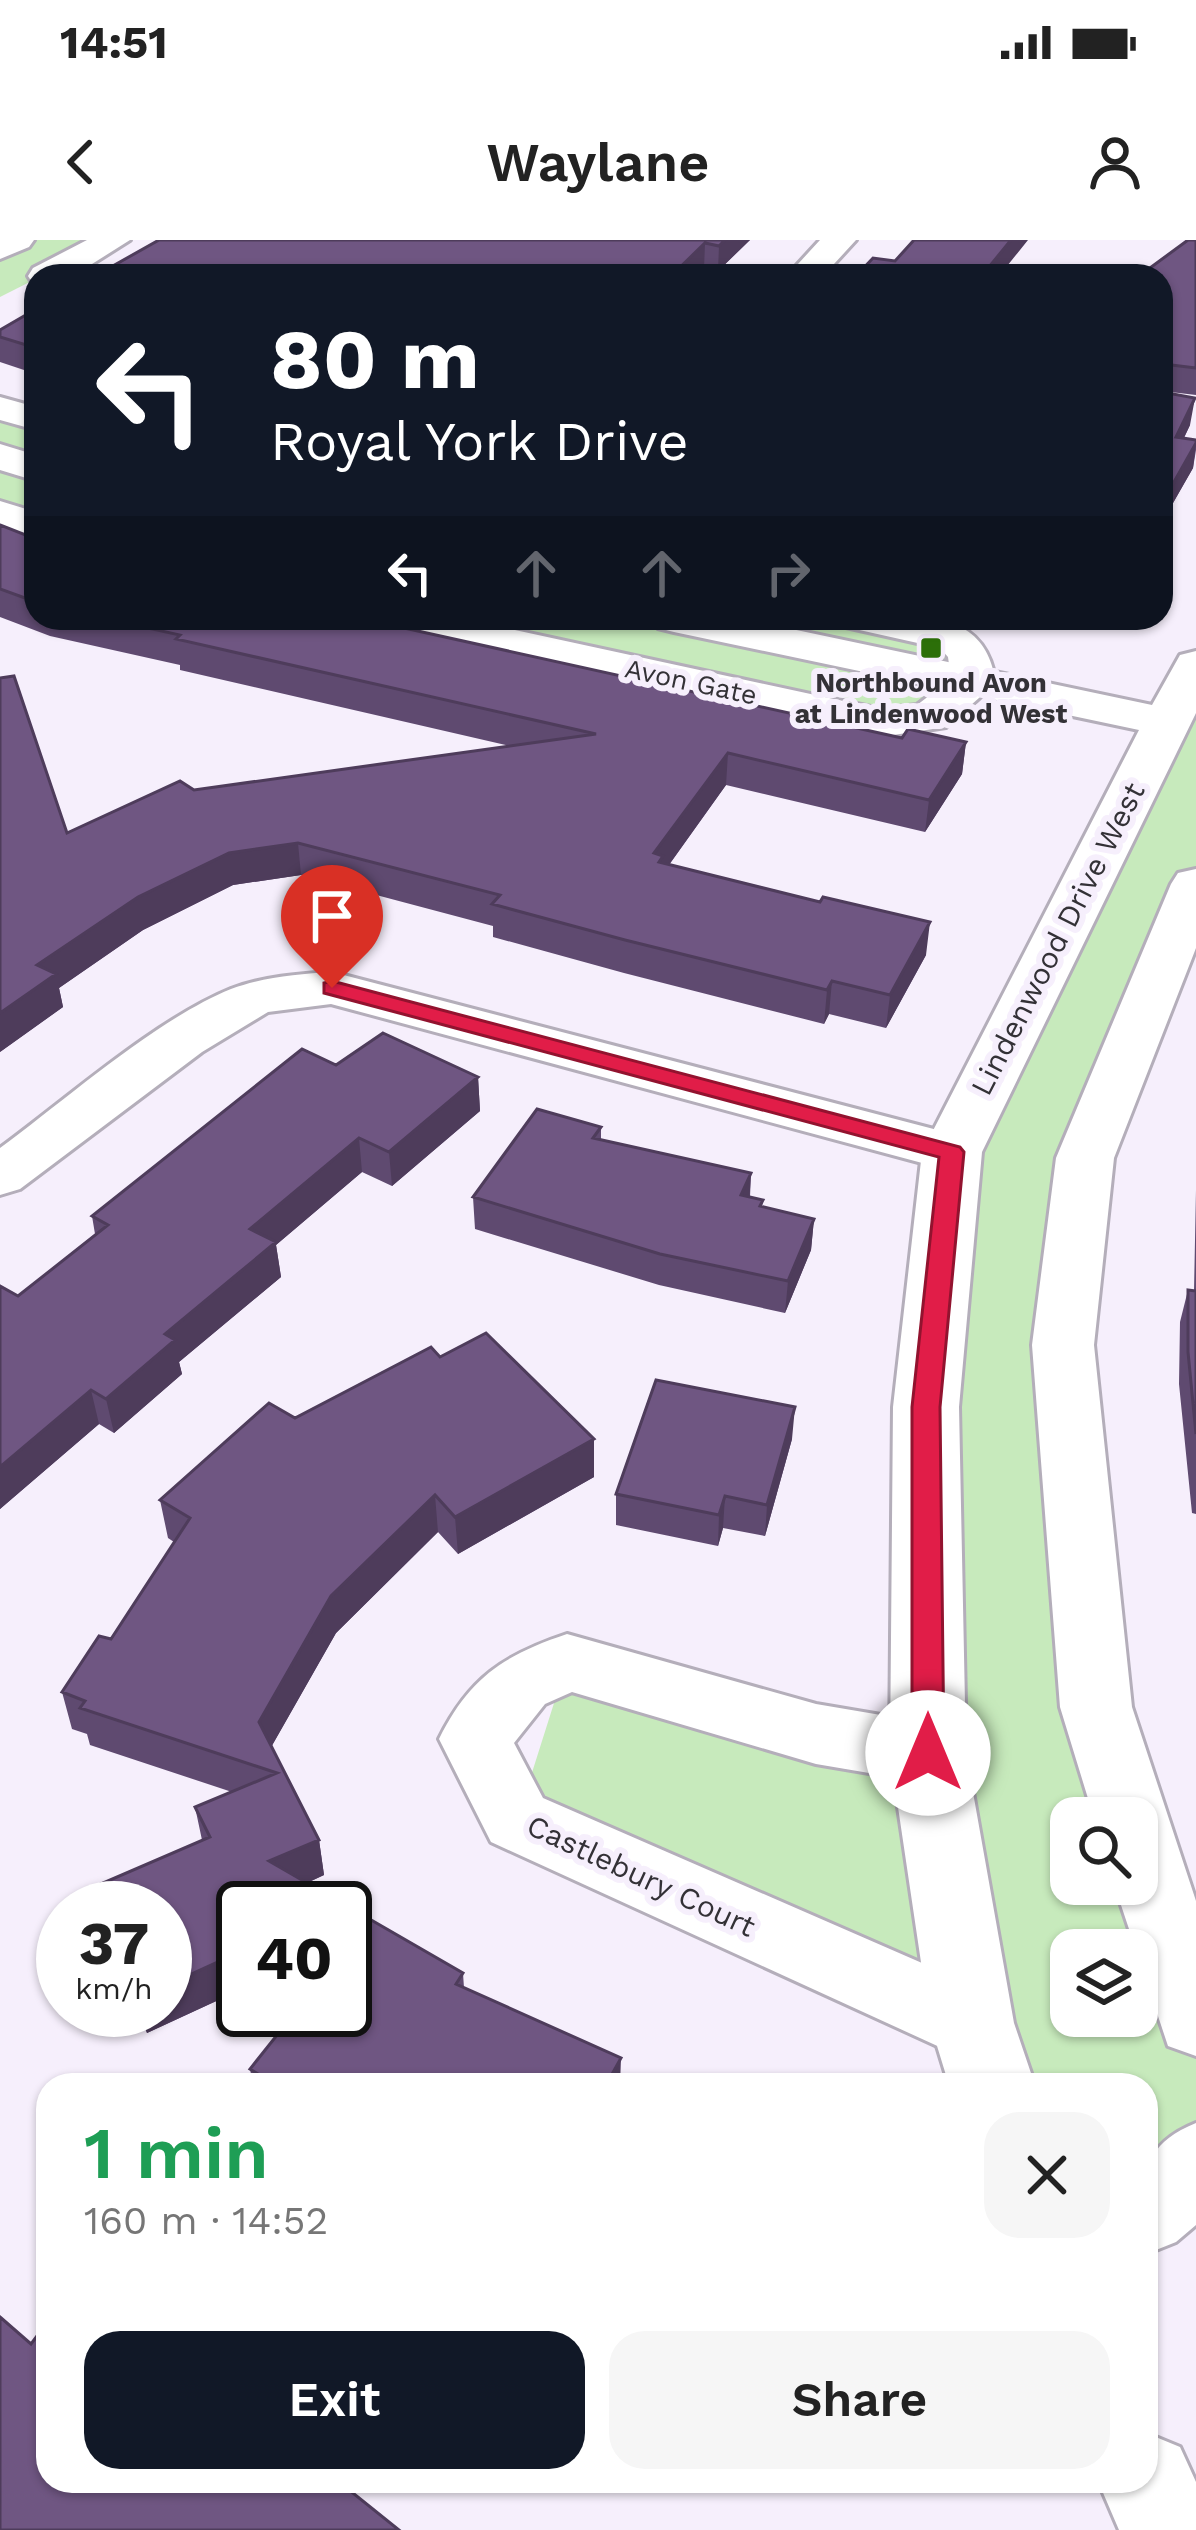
<!DOCTYPE html>
<meta charset="utf-8">
<style>
body{margin:0;font-family:"Work Sans",sans-serif;background:#f6f6f6;color:#222;height:100vh;display:flex;flex-direction:column;font-size:45px;white-space:nowrap}
*{box-sizing:border-box;margin:0}
p{font-size:39px;color:#767676}
.icon{flex:none;width:66px;height:66px;fill:none;stroke:currentColor;stroke-width:2;stroke-linecap:round;stroke-linejoin:round}
.map{position:relative;flex:1;overflow:hidden}
.details{position:absolute;left:36px;top:1833px;width:1122px;height:420px;display:flex;flex-direction:column;background:#fff;border-radius:36px;box-shadow:0 3px 9px #0004}
.details>*{flex:none}
.top-card{position:absolute;left:24px;top:24px;width:1149px;height:366px;border-radius:36px;box-shadow:0 3px 9px #0004;background:#111827;color:#fff;overflow:hidden}
.controls{position:absolute;left:1050px;top:1557px;display:grid;gap:24px}
.controls a{display:grid;place-items:center;width:108px;height:108px;border-radius:24px;background:#fff;box-shadow:0 3px 9px #0004;font-size:60px}
.speed{position:absolute;left:36px;top:1641px;display:flex;gap:24px;font-size:60px;font-weight:700;text-align:center}
.speed>*{display:grid;place-content:center;width:156px;height:156px;border-radius:50%;background:#fff;box-shadow:0 3px 9px #0004;line-height:1}
.speed small{font-size:30px;font-weight:400}
.speed .limit{border:6px solid #111;border-radius:18px;background:#fff;color:#111}
.pin{position:absolute;display:grid;place-items:center;width:102px;height:102px;color:#fff;margin:-123px -51px;border-radius:50% 50% 50% 0;rotate:-45deg;box-shadow:0 0 12px #0007}
.pin .icon{rotate:45deg}
.me{position:absolute;width:132px;margin:-66px;rotate:0deg;stroke-linejoin:round;filter:drop-shadow(0 0 9px #0008)}
.turn{display:flex;align-items:center;gap:42px;height:252px;padding:0 48px;font-size:54px}
.turn .icon{width:156px;height:156px;stroke-width:2.5}
.turn b{display:block;font-size:84px;line-height:102px}
.lanes{display:flex;align-items:center;height:114px;padding:0 48px;background:#0003;justify-content:center;gap:60px;direction:ltr}
.lanes .off{opacity:.35}
.round{display:grid;place-items:center;flex:none;width:126px;height:126px;border-radius:36px;background:#f6f6f6}
.headline{display:flex;align-items:center;justify-content:space-between;height:204px;padding:0 48px}
h1{font-size:72px;font-weight:600;line-height:90px;color:#1e9e55}
.button{display:flex;gap:24px;margin-top:auto;padding:24px 48px}
.button a{flex:1;height:138px;border-radius:36px;background:#111827;color:#fff;font-size:48px;font-weight:600;line-height:138px;text-align:center}
.button a+a{background:#f6f6f6;color:#222}
.status{display:flex;justify-content:space-between;align-items:center;height:84px;padding:0 60px;background:#fff;direction:ltr}
.status svg{height:33px;fill:currentColor}
header{display:flex;justify-content:space-between;align-items:center;height:156px;padding:0 48px;background:#fff;font-size:54px;font-weight:600}
.map>svg:first-child{display:block}
.green{fill:#c7eabc;fill-rule:evenodd}
.lines{fill:none;stroke-linecap:round;stroke-linejoin:round}
.minor-casing{stroke:#b4aeba;stroke-width:6}
.tertiary-casing{stroke:#b4aeba;stroke-width:6}
.minor{fill:#fff;fill-rule:evenodd}
.tertiary{fill:#fff;fill-rule:evenodd}
.wall{fill:#5f4a70}
.shaded-wall{fill:#4e3c5b}
.building{fill:#6f5682;stroke:#4e3c5b;stroke-width:3}
.route{fill:#e11d48;stroke:#92132f;stroke-width:3}
.poi-dot{fill:#2c6f09;stroke:#f6effc;stroke-width:4.5}
.labels{text-anchor:middle;stroke-width:12;stroke-linejoin:round;paint-order:stroke}
.far-street-label{font-size:27px;fill:#333136;stroke:#f6effc}
.far-poi-label{font-size:27px;font-weight:bold;fill:#333136;stroke:#f6effc}
.street-label{font-size:30px;fill:#333136;stroke:#f6effc}
</style>
<div class="status"><b>14:51</b><svg viewBox="0 0 49 12"><path d="M0 12V9h3v3zM5 12V6h3v6zM10 12V3h3v9zM15 12V0h3v12zM26 1h20v11H26zM47 4h2v5h-2z"/></svg></div>
<header><svg class="icon" aria-label="back" viewBox="0 0 24 24"><path d="M15 5l-7 7 7 7"/></svg>Waylane<svg class="icon" aria-label="person" viewBox="0 0 24 24"><circle cx="12" cy="8" r="4"/><path d="M4 21q1-7 8-7t8 7"/></svg></header>
<div class="map">
<svg width="1196" height="2290" viewBox="0 0 1196 2290">
<rect width="100%" height="100%" fill="#f6effc"/>
<path class="green" d="M 17,0 L 113,0 L 0,57 L 0,8 Z
M 0,168 L 36,179 L 36,285 L 0,273 Z
M 399,378 L 861,378 L 955,398 L 974,443 L 880,483 Z
M 1196,425 L 1196,644 L 1085,918 L 1063,1105 L 1131,1578 L 1071,1578 L 1071,1644 L 1137,1644 L 1196,1780 L 1196,1923 L 1146,1973 L 1146,1845 L 992,1845 L 972,1783 L 517,1580 L 567,1422 L 928,1513 L 952,912 ZM 1071,1710 L 1137,1710 L 1137,1776 L 1071,1776 Z"/>
<g class="lines">
<g class="minor-casing">
<path id="minor" d="M 820,0 L 856,0 L 823,36 L 787,36 Z
M 0,157 L 36,167 L 36,190 L 0,180 Z
M 0,261 L 36,272 L 36,297 L 0,286 Z
M 377,378 L 459,378 L 880,469 L 917,465 L 951,439 L 948,417 L 940,408 L 846,387 L 839,378 C 905,378 984,360 996,443 L 946,487 L 880,497 L 399,391 L 384,387 Z
M 1196,629 L 1196,708 L 1114,918 L 1094,1105 L 1132,1467 L 1196,1661 L 1196,1816 L 1168,1806 L 1114,1644 L 1137,1644 L 1137,1578 L 1094,1578 L 1060,1467 L 1032,1105 L 1056,918 L 1171,644 L 1178,633 Z
M 332,732 L 972,899 L 980,912 L 972,925 L 952,931 L 331,764 L 268,772 L 202,812 L 20,949 L 0,955 L 0,908 C 67,859 155,780 231,749 C 263,737 298,734 332,732 Z
M 567,1394 L 816,1464 L 928,1483 L 954,1492 L 964,1513 L 954,1534 L 928,1543 L 816,1524 L 572,1452 L 545,1464 L 514,1503 L 543,1558 L 1000,1757 L 1012,1783 L 1000,1809 L 972,1819 L 944,1809 L 491,1602 L 439,1499 C 469,1438 504,1415 567,1394 Z
M 1196,1883 L 1196,1985 L 1176,2002 L 1146,2014 C 1146,1952 1129,1910 1196,1883 Z"/>
</g>
<g class="tertiary-casing">
<path id="tertiary" d="M 0,0 L 34,0 L 29,7 L 0,19 Z
M 87,0 L 130,0 L 73,36 L 36,36 L 33,44 L 28,36 L 33,28 Z
M 0,204 L 36,215 L 36,241 L 0,230 Z
M 651,378 L 739,378 L 1152,465 L 1180,415 L 1196,411 L 1196,473 L 982,912 L 959,1167 L 966,1513 L 1014,1783 L 1035,1845 L 949,1845 L 930,1783 L 890,1513 L 893,1167 L 922,912 L 1139,490 L 674,392 L 658,388 Z
M 1146,2193 L 1180,2207 L 1196,2242 L 1196,2290 L 1119,2290 L 1098,2241 L 1146,2241 Z"/>
</g>
<use href="#minor" class="minor"/>
<use href="#tertiary" class="tertiary"/>
</g>
<path class="wall" d="M 159,0 L 750,0 L 718,31 L 704,29 Z
M 1196,0 L 1196,155 L 1162,151 L 1190,185 L 1184,198 L 1196,200 L 1196,210 L 1193,228 L 1161,284 L 1161,36 Z
M 36,69 L 36,134 L 0,122 L 0,90 Z
M 0,285 L 36,299 L 36,378 L 359,378 L 902,498 L 966,502 L 962,534 L 925,592 L 726,545 L 669,625 L 926,715 L 886,788 L 829,774 L 824,784 L 624,733 L 493,697 L 493,686 L 301,635 L 233,645 L 143,690 L 59,748 L 63,767 L 0,812 L 67,593 L 194,550 L 510,506 L 180,430 L 180,425 L 50,396 L 0,377 Z
M 1084,378 L 1108,378 L 1106,383 Z
M 336,825 L 478,837 L 480,871 L 392,946 L 362,932 L 276,1005 L 281,1037 L 179,1122 L 182,1134 L 114,1193 L 99,1184 L 0,1269 L 0,1046 L 18,1056 L 95,994 L 92,976 Z
M 601,887 L 601,900 L 751,933 L 750,957 L 763,960 L 762,967 L 814,979 L 811,1010 L 785,1073 L 659,1045 L 475,989 L 473,957 Z
M 1196,950 L 1196,1274 L 1192,1273 L 1179,1144 L 1180,1082 L 1188,1050 L 1194,1051 Z
M 440,1117 L 594,1237 L 458,1314 L 438,1292 L 336,1393 L 271,1507 L 319,1600 L 324,1635 L 307,1643 L 463,1733 L 464,1748 L 620,1845 L 253,1845 L 250,1829 L 288,1781 L 270,1770 L 345,1770 L 243,1668 L 243,1754 L 238,1751 L 147,1793 L 137,1770 L 165,1770 L 165,1668 L 95,1668 L 89,1649 L 202,1600 L 195,1567 L 232,1552 L 90,1505 L 87,1494 L 72,1489 L 62,1452 L 111,1399 L 174,1302 L 168,1298 L 160,1260 L 295,1178 Z
M 792,1199 L 765,1296 L 723,1288 L 718,1306 L 616,1285 L 616,1254 Z"/>
<path class="shaded-wall" d="M 725,0 L 750,0 L 718,31 L 719,6 Z
M 1011,0 L 1028,0 L 999,36 L 989,27 Z
M 705,3 L 704,29 L 697,36 L 671,36 Z
M 1195,158 L 1190,185 L 1171,224 L 1176,197 Z
M 1196,203 L 1193,228 L 1161,284 L 1161,265 Z
M 966,502 L 962,534 L 925,592 L 929,560 Z
M 728,513 L 726,545 L 663,633 L 654,613 Z
M 298,603 L 301,635 L 233,645 L 143,690 L 59,748 L 63,767 L 0,812 L 0,773 L 37,725 L 138,657 L 229,613 Z
M 930,682 L 926,715 L 886,788 L 890,755 Z
M 832,741 L 829,774 L 824,784 L 827,750 Z
M 478,837 L 480,871 L 392,946 L 389,912 Z
M 359,898 L 362,932 L 276,1005 L 281,1037 L 179,1122 L 182,1134 L 114,1193 L 106,1159 L 165,1094 L 250,989 Z
M 751,933 L 749,965 L 741,955 Z
M 814,979 L 811,1010 L 785,1073 L 788,1041 Z
M 91,1150 L 99,1184 L 0,1269 L 0,1227 Z
M 795,1167 L 792,1199 L 765,1296 L 767,1265 Z
M 594,1199 L 594,1237 L 458,1314 L 455,1277 Z
M 435,1255 L 438,1292 L 336,1393 L 265,1518 L 259,1482 L 331,1356 Z
M 725,1256 L 723,1288 L 718,1306 L 719,1275 Z
M 319,1600 L 324,1635 L 276,1657 L 269,1621 Z
M 231,1716 L 238,1751 L 147,1793 L 140,1770 L 165,1770 L 165,1746 Z
M 621,1818 L 620,1845 L 606,1845 Z"/>
<path class="building" d="M 159,0 L 725,0 L 719,6 L 705,3 L 671,36 L 95,36 Z
M 914,0 L 1011,0 L 989,27 L 1047,36 L 856,36 L 873,18 L 895,21 Z
M 1188,0 L 1196,0 L 1196,128 L 1163,124 L 1162,152 L 1195,158 L 1176,197 L 1196,200 L 1196,203 L 1161,265 L 1161,36 L 1139,36 Z
M 36,69 L 36,108 L 0,97 L 0,90 Z
M 0,285 L 36,299 L 36,362 L 0,349 Z
M 103,378 L 359,378 L 902,498 L 908,489 L 966,502 L 929,560 L 728,513 L 654,613 L 663,616 L 659,622 L 820,662 L 823,657 L 930,682 L 890,755 L 832,741 L 827,750 L 625,700 L 492,664 L 500,655 L 298,603 L 229,613 L 138,657 L 37,725 L 56,734 L 0,773 L 0,438 L 14,436 L 67,593 L 180,541 L 194,550 L 596,494 L 176,399 L 180,395 Z
M 383,793 L 478,837 L 389,912 L 359,898 L 250,989 L 276,1002 L 165,1094 L 175,1100 L 106,1159 L 91,1150 L 0,1227 L 0,1046 L 18,1056 L 108,985 L 92,976 L 302,809 L 336,825 Z
M 537,869 L 601,887 L 593,898 L 751,933 L 741,955 L 763,960 L 760,966 L 814,979 L 788,1041 L 660,1014 L 473,957 Z
M 1188,1050 L 1196,1051 L 1196,1194 L 1188,1112 Z
M 486,1093 L 594,1199 L 455,1277 L 435,1255 L 331,1356 L 259,1482 L 319,1600 L 269,1621 L 463,1733 L 456,1744 L 621,1818 L 606,1845 L 276,1845 L 250,1829 L 297,1770 L 345,1770 L 345,1668 L 243,1668 L 243,1724 L 231,1716 L 165,1746 L 165,1668 L 98,1668 L 89,1649 L 210,1597 L 195,1567 L 277,1533 L 80,1468 L 85,1461 L 62,1452 L 99,1396 L 111,1399 L 190,1278 L 160,1260 L 269,1163 L 295,1178 L 431,1107 L 440,1117 Z
M 656,1140 L 795,1167 L 767,1265 L 725,1256 L 719,1275 L 616,1254 Z
M 0,2077 L 31,2104 L 37,2096 L 48,2105 L 48,2241 L 338,2241 L 399,2290 L 0,2290 Z"/>
<path class="route" d="M 332,741 L 960,907 L 964,912 L 940,1167 L 944,1513 L 939,1522 L 928,1526 L 917,1522 L 912,1513 L 912,1167 L 939,917 L 324,753 L 324,743 Z"/>
<rect class="poi-dot" x="919" y="396" width="24" height="24" rx="6"/>
<g class="labels">
<g class="far-street-label">
<text transform="translate(691 442) rotate(12)" y="9">Avon Gate</text>
</g>
<g class="far-poi-label">
<text x="931" y="452">Northbound Avon<tspan x="931" dy="31">at Lindenwood West</tspan></text>
</g>
<g class="street-label">
<text transform="translate(1058 699) rotate(-63)" y="10">Lindenwood Drive West</text>
<text transform="translate(641 1636) rotate(25)" y="10">Castlebury Court</text>
</g>
</g>
</svg>
<div class="controls">
<a><svg class="icon" aria-label="search" viewBox="0 0 24 24"><circle cx="10" cy="10" r="6"/><path d="M15 15l6 6"/></svg></a>
<a><svg class="icon" aria-label="layers" viewBox="0 0 24 24"><path d="M12 4l9 5-9 5-9-5zM3 14l9 5 9-5"/></svg></a>
</div>
<div class="speed"><div>37<small>km/h</small></div><div class="limit">40</div></div>
<div class="pin" style="left:332px;top:748px;background:#d93025"><svg class="icon" aria-label="arrive" viewBox="0 0 24 24"><path d="M6 21V4h12l-3 4 3 4H6"/></svg></div>
<svg class="me" style="left:928px;top:1513px" viewBox="-20 -20 40 40"><circle r="19" fill="#fff"/><path d="M0-13L10 11 0 6-10 11z" fill="#e11d48"/></svg>
<div class="top-card">
<div class="turn"><svg class="icon" aria-label="left" viewBox="0 0 24 24"><path d="M17 20v-9H6M10 6l-5 5 5 5"/></svg><div><b>80 m</b>Royal York Drive</div></div>
<div class="lanes"><svg class="icon" aria-label="left" viewBox="0 0 24 24"><path d="M17 20v-9H6M10 6l-5 5 5 5"/></svg><svg class="icon off" aria-label="ahead" viewBox="0 0 24 24"><path d="M12 20V5M6 11l6-6 6 6"/></svg><svg class="icon off" aria-label="ahead" viewBox="0 0 24 24"><path d="M12 20V5M6 11l6-6 6 6"/></svg><svg class="icon off" aria-label="right" viewBox="0 0 24 24"><path d="M7 20v-9h11M14 6l5 5-5 5"/></svg></div>
</div>
<section class="details">
<div class="headline"><div><h1>1 min</h1><p>160 m · 14:52</p></div><a class="round"><svg class="icon" aria-label="close" viewBox="0 0 24 24"><path d="M6 6l12 12M18 6L6 18"/></svg></a></div>
<div class="button"><a>Exit</a><a>Share</a></div>
</section>
</div>
